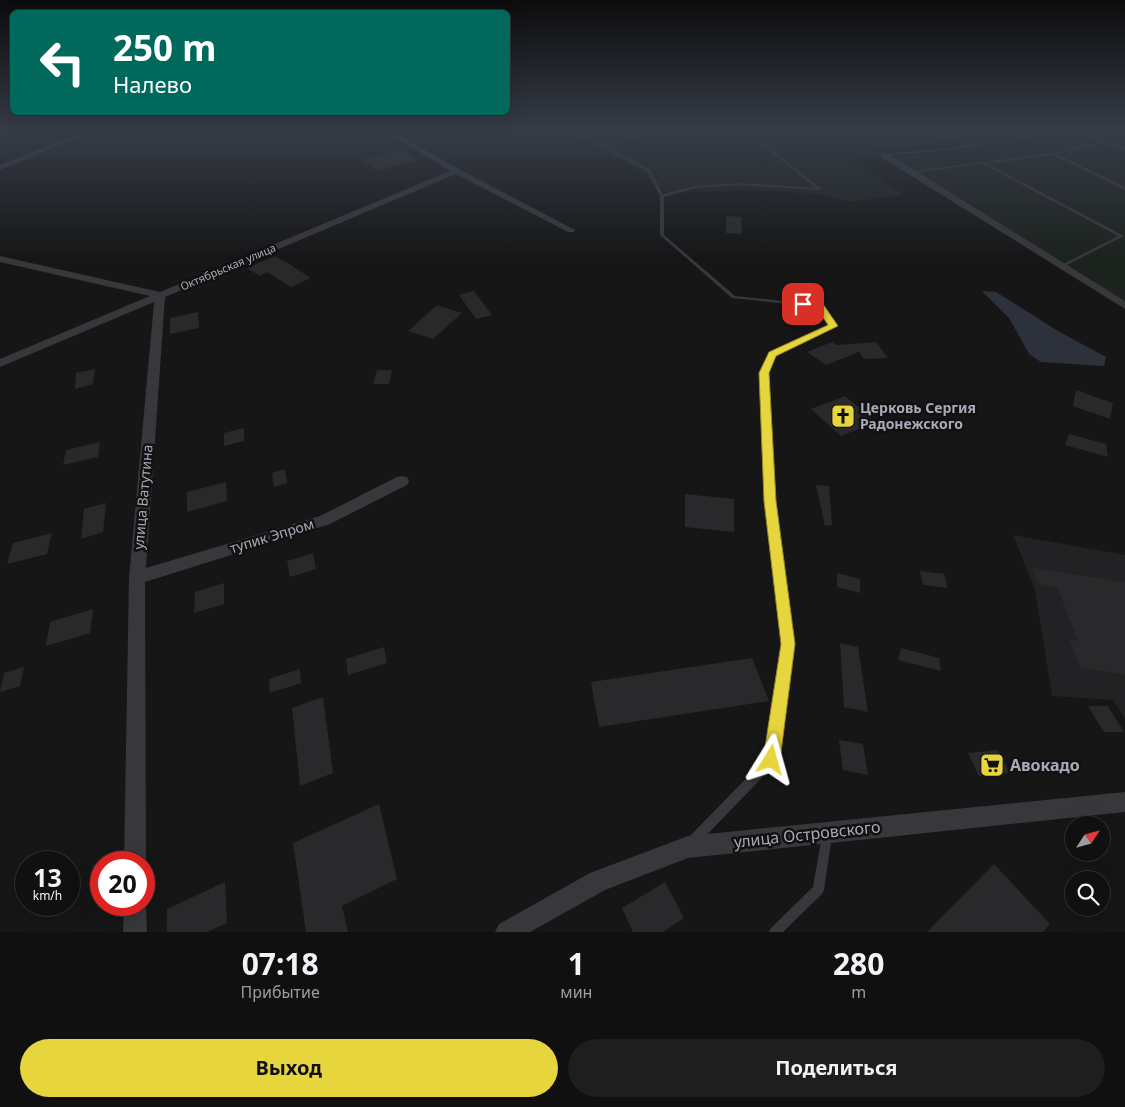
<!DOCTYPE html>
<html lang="ru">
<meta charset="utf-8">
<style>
body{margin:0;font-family:"Noto Sans",sans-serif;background:#1e1e1f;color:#f1f3f6;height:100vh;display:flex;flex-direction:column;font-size:19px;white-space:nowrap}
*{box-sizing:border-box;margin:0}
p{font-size:16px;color:#9c9d9f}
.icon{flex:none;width:28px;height:28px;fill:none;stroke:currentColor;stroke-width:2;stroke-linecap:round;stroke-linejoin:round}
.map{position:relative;height:932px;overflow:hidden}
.drawer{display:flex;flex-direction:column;background:#101011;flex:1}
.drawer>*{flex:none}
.top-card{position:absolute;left:10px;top:10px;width:500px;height:105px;border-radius:8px;box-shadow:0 5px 20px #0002,0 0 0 1px #303031;background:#00695c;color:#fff;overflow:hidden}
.needle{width:32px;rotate:54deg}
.buttons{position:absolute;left:1065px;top:816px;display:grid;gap:10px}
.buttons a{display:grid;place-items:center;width:45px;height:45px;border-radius:50%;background:#101011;box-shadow:0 5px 20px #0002,0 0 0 1px #303031;font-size:25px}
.speed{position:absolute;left:15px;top:851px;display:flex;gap:10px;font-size:25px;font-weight:700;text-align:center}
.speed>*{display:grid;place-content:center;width:65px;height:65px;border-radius:50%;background:#101011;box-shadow:0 5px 20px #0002,0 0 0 1px #303031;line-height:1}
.speed small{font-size:12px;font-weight:400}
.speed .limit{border:8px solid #d22;background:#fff;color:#111}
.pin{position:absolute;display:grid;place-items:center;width:42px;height:42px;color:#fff;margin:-21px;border-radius:10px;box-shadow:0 2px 8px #0006}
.me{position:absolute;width:55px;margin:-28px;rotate:8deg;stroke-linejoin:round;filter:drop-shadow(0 0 4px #0008)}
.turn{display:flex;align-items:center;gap:18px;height:105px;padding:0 20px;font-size:22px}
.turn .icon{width:65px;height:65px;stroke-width:2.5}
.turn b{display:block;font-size:35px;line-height:42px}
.eta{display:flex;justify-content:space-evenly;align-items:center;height:85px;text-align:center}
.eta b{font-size:30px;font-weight:700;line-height:35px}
.action{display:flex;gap:10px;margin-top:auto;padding:10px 20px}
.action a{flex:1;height:58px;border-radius:30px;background:#e7d53e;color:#111;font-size:20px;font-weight:700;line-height:58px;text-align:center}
.action a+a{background:#1e1e1f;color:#f1f3f6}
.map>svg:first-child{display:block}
.built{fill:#222224}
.green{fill:#1c221e}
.water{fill:#2d313b}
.building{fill:#29292b}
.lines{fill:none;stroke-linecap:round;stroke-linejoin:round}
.lane{fill:#37373c;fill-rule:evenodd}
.street{fill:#37373c;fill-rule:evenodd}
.route{fill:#e7d53e;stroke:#968a28}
.labels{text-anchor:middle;stroke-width:5;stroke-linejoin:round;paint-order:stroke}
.far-street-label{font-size:11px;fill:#a9aab7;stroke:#111112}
.poi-label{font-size:14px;font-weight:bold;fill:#a9aab7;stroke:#111112;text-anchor:start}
.street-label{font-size:14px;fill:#a9aab7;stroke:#111112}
.near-poi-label{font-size:16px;font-weight:bold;fill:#a9aab7;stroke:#111112;text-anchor:start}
.near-street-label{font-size:16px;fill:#a9aab7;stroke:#111112}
</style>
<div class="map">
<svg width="1125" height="932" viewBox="0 0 1125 932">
<rect width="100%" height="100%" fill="#161617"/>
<path class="built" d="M 1013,535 L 1125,555 L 1125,719 L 1113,700 L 1052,696 L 1035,590 Z"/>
<path class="green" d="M 562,129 L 807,129 L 904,195 L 847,202 L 821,194 L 753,190 L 666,193 L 629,164 Z
M 847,129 L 1024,129 L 882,151 Z
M 1078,129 L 1125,129 L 1125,302 L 892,157 L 952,151 Z"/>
<path class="water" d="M 982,291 L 996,292 L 1058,331 L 1106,357 L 1104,366 L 1041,362 L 1029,354 L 1009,318 Z"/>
<path class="building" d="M 401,150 L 417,160 L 378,170 L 360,160 Z
M 726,216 L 741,217 L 742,234 L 726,233 Z
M 274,256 L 288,263 L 311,278 L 291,287 L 267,272 L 260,276 L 247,268 Z
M 474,291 L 492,315 L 476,319 L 459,295 Z
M 437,305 L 462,313 L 433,339 L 408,331 Z
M 198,312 L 199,328 L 170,334 L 170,318 Z
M 832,342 L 837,345 L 876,342 L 888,358 L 864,359 L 859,352 L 826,365 L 807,352 Z
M 95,369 L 93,384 L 75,389 L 76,373 Z
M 377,370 L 392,370 L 389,384 L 373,384 Z
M 1076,390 L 1113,403 L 1110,419 L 1073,406 Z
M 845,396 L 876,422 L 841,436 L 811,409 Z
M 244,428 L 244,441 L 224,446 L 224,433 Z
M 1069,434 L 1106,444 L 1108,457 L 1065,445 Z
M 100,442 L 98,457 L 63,465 L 66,450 Z
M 285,469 L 287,483 L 274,487 L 272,473 Z
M 226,482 L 227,501 L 187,512 L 187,492 Z
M 816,485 L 829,486 L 832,525 L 825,526 Z
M 685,494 L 734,499 L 734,532 L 685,527 Z
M 106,503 L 103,532 L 81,539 L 84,509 Z
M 52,533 L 47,554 L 7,564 L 13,543 Z
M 313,553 L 316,569 L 290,577 L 287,561 Z
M 1032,568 L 1125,582 L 1125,675 L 1080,667 L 1069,639 L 1078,641 L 1057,587 L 1038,584 Z
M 920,571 L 944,574 L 948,588 L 923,585 Z
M 837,573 L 860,579 L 860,593 L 837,587 Z
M 224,583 L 224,604 L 194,613 L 195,592 Z
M 93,609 L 90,633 L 46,646 L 50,622 Z
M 840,643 L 858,647 L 868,712 L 844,707 Z
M 384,647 L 387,663 L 348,675 L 346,659 Z
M 901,648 L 939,658 L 941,671 L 898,660 Z
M 752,658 L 769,701 L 599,727 L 591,682 Z
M 24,667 L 20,686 L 0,692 L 4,673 Z
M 300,669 L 301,683 L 270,693 L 269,679 Z
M 323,697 L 333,773 L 300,786 L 292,708 Z
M 1088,706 L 1108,706 L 1124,732 L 1104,732 Z
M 839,740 L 863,744 L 868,775 L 843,770 Z
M 998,750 L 1010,773 L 979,776 L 968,753 Z
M 379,804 L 397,879 L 342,906 L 348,932 L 306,932 L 293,843 Z
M 994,864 L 1050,924 L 1043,932 L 927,932 Z
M 225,882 L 227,923 L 207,932 L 167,932 L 167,909 Z
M 665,882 L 684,918 L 663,932 L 633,932 L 622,908 Z"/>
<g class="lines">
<path class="lane" d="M 569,129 L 573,129 L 602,144 L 665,129 L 669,129 L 669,130 L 605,146 L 650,169 L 663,194 L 695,186 L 740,183 L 816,188 L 742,129 L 745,129 L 822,189 L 820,190 L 740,185 L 695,188 L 664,197 L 664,235 L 735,296 L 822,305 L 836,326 L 774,355 L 767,373 L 774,501 L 792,645 L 776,760 L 775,764 L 697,845 L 693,846 L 689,845 L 688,841 L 689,837 L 766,758 L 784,645 L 766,501 L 761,373 L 770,353 L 830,325 L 818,307 L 732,298 L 660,235 L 660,196 L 647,171 Z
M 892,129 L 900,129 L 850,135 L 848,134 Z
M 1065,129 L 1071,129 L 1125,148 L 1125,150 L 1105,143 L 1057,154 L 1125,187 L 1125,190 L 1053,155 L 988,164 L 1124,236 L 1061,268 L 1059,267 L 1059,266 L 1118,236 L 983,164 L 912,173 L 910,172 L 912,171 L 1054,153 L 1101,142 L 1069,130 L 950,150 L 884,156 L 882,155 L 884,154 L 950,148 Z
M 827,831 L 831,832 L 832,836 L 824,890 L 822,894 L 783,932 L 769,932 L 771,928 L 813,887 L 822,836 L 823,832 Z"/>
<path class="street" d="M 89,129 L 97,129 L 0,170 L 0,165 Z
M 382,129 L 389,129 L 459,169 L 575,230 L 574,232 L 568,232 L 456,174 L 165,297 L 146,568 L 320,516 L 397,477 L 402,476 L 407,477 L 409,481 L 407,485 L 330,524 L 145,582 L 146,862 L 144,867 L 144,862 L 124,862 L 129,578 L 154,302 L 0,367 L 0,359 L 150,296 L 0,262 L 0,256 L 160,292 L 450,171 Z
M 839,129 L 846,129 L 853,134 L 848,135 Z
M 881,153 L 887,153 L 1125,301 L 1125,309 L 881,157 Z
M 1125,792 L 1125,812 L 688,858 L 605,890 L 530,932 L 495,932 L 499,924 L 590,873 L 688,836 Z
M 144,899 L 146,905 L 147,932 L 123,932 L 124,905 L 144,905 Z"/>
</g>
<linearGradient id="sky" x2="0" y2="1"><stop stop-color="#0c0c0d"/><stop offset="0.5" stop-color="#363c47"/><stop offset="1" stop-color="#363c47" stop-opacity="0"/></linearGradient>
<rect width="1125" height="259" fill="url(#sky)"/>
<path class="route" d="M 800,302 L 823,304 L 838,326 L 776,356 L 769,373 L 776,501 L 795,644 L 780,760 L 777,766 L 771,768 L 766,766 L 763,760 L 781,644 L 764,501 L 759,373 L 769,352 L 828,325 L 817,308 L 800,306 Z"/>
<defs>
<g id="church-square" transform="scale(1.25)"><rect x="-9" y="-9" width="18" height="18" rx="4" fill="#e7d53e" stroke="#111112"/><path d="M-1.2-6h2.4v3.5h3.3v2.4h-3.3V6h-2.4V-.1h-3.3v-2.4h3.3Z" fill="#111"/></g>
<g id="supermarket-square" transform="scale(1.25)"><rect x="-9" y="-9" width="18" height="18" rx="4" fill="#e7d53e" stroke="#111112"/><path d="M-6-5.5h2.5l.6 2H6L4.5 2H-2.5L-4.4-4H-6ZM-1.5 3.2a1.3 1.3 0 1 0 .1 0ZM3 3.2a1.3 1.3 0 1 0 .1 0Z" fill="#111"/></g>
</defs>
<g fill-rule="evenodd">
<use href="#church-square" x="843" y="416"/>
<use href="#supermarket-square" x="992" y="765"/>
</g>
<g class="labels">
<g class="far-street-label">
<text transform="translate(228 267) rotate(-23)" y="4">Октябрьская улица</text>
</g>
<g class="poi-label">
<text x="860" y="413">Церковь Сергия<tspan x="860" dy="16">Радонежского</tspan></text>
</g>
<g class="street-label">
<text transform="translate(143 497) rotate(-85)" y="5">улица Ватутина</text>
<text transform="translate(272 536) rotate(-17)" y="5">тупик Эпром</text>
</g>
<g class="near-poi-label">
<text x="1010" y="771">Авокадо</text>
</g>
<g class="near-street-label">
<text transform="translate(807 834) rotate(-6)" y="6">улица Островского</text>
</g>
</g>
</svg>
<div class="buttons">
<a><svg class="needle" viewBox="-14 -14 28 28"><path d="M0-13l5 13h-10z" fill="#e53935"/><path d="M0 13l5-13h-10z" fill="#9c9d9f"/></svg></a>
<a><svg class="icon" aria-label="search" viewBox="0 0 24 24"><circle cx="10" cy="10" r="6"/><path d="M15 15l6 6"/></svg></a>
</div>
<div class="speed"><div>13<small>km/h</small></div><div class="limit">20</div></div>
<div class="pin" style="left:803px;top:304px;background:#d93025"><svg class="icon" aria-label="arrive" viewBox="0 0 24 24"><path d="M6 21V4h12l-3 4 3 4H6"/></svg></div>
<svg class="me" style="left:771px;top:760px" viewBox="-20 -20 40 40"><path d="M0-17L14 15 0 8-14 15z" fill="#e7d53e" stroke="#fff" stroke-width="4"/></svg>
<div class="top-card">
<div class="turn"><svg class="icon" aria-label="left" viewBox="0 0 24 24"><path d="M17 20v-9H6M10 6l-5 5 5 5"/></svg><div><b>250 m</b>Налево</div></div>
</div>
</div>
<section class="drawer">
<div class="eta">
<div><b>07:18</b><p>Прибытие</p></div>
<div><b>1</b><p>мин</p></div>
<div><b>280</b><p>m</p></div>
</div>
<div class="action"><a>Выход</a><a>Поделиться</a></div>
</section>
